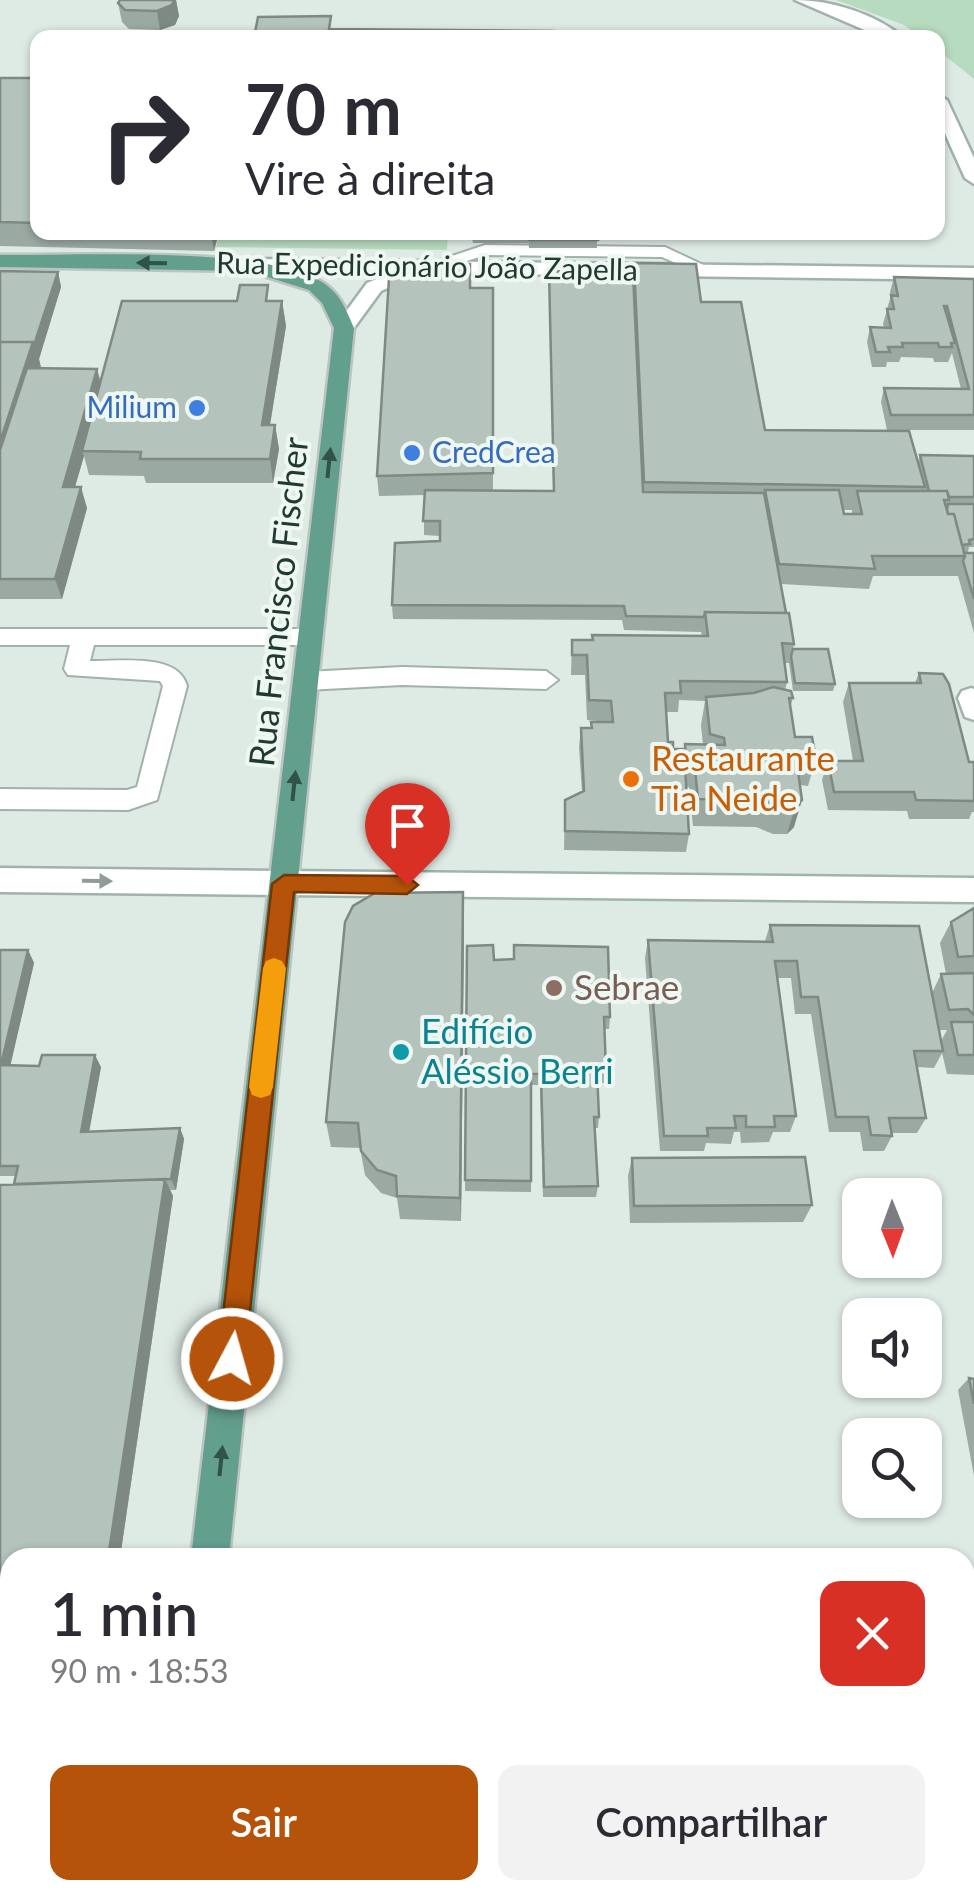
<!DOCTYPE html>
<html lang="pt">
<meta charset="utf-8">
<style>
body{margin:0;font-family:Lato,sans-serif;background:#f2f2f3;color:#2b2b33;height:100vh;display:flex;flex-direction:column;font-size:38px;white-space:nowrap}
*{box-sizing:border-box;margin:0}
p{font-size:32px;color:#7c7c81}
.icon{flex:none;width:55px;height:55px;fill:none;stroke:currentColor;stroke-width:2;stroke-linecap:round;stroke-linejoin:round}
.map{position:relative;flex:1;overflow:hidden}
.panel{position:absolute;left:0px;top:1548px;width:975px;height:352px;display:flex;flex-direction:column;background:#fff;border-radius:30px 30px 0 0;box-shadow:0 2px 8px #0004}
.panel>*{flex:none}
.guide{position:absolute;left:30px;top:30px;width:915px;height:210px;border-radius:20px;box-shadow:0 2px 8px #0004;background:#fff;color:#2b2b33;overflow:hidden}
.needle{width:65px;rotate:179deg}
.buttons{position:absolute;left:842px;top:1178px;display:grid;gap:20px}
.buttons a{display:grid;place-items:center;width:100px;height:100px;border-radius:20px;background:#fff;box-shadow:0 2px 8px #0004;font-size:50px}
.pin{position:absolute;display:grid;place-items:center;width:85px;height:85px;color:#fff;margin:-102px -42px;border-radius:50% 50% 50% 0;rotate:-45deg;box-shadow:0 0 10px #0007}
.pin .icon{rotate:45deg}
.me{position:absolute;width:110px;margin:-55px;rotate:6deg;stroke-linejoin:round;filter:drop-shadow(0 0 8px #0008)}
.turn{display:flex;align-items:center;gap:35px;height:210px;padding:0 50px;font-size:45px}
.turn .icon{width:130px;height:130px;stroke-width:2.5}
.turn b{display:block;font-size:70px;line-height:85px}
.round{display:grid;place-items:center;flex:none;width:105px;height:105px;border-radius:20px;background:#f2f2f3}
.summary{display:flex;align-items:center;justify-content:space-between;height:170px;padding:0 50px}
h1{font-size:60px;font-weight:600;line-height:75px}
.button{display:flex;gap:20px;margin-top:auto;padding:20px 50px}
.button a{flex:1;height:115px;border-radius:20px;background:#b45309;color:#fff;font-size:40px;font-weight:600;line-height:115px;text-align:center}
.button a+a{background:#f2f2f3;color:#2b2b33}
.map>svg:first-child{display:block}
.green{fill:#b7dbbf}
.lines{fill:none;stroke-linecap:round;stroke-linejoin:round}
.service-casing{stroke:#a1b1ab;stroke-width:4}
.minor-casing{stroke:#a1b1ab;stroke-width:5}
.tertiary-casing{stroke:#a1b1ab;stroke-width:5}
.secondary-casing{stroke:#9eb5ac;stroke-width:5}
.primary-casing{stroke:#bcc4c1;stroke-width:5}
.service{fill:#fff;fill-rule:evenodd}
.minor{fill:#fff;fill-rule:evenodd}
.tertiary{fill:#fff;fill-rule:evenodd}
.secondary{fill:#fff;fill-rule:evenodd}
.primary{fill:#639f8d;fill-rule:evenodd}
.wall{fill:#9ba9a3;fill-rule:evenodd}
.shaded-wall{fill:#7e8984}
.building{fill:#b4c4bd;stroke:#7e8984;stroke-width:2.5}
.oneway{fill:#315248}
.oneway2{fill:#909c98}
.route{fill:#b45309;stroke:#753606;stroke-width:2.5}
.slow{fill:#f59e0b}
.shop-dot{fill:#3f7fe0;stroke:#eff7f2;stroke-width:4}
.food-dot{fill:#e8710a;stroke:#eff7f2;stroke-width:4}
.education-dot{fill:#8d6e63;stroke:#eff7f2;stroke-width:4}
.culture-dot{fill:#0f9aa8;stroke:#eff7f2;stroke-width:4}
.labels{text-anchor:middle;stroke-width:8;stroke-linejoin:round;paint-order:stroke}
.far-street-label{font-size:30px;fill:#203931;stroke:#eff7f2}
.far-shop-label{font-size:30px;fill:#366cbe;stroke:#eff7f2;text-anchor:end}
.street-label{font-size:35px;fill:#203931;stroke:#eff7f2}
.food-label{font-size:35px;fill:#c56008;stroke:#eff7f2;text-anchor:start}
.education-label{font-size:35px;fill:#785e54;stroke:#eff7f2;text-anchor:start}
.culture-label{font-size:35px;fill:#0d838f;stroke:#eff7f2;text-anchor:start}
</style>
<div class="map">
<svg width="974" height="1899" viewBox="0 0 974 1899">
<rect width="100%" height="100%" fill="#deeae4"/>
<path class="green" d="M 836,0 L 974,0 L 974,79 L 938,50 L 938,38 L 921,37 L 904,25 Z
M 220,233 L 220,232 L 448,233 L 447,250 L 216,247 Z"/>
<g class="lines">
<g class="service-casing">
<path id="service" d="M 485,245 L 665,247 L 714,270 L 705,276 L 662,257 L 486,255 L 434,271 L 425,265 Z
M 0,629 L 310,629 L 322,637 L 310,645 L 94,645 L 90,661 C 118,662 178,652 187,686 L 157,800 L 128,810 L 0,809 L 0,789 L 127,790 L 137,787 L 163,686 L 160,681 L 68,675 L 64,669 L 70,645 L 0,645 Z
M 402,667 L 546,671 L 558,680 L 546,689 L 402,685 L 306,690 L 294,681 L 306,672 Z"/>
</g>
<g class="minor-casing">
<path id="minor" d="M 795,0 C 831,0 876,14 904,38 L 883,38 Z
M 938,95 L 947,100 L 974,158 L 974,184 L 965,178 L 938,118 Z
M 250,259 L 974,268 L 974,280 L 421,273 L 381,291 L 351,332 L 344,334 L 334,328 L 367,283 L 391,273 L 243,269 L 243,261 Z
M 971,688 L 974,689 L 974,720 L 965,717 L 958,698 L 962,691 Z"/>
</g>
<g class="tertiary-casing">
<path id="tertiary" d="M 0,868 L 283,871 L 293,875 L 298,883 L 293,891 L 283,895 L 0,892 Z"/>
</g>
<g class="secondary-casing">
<path id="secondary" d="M 283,871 L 974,878 L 974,902 L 283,895 L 273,891 L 268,883 L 273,875 Z"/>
</g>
<g class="primary-casing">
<path id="primary" d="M 0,255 C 73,256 271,245 325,284 C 341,295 347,312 354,328 L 229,1558 L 191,1558 L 334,328 L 322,303 L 309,290 L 248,271 L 0,267 Z
M 152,1890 L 196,1890 L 195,1899 L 151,1899 Z"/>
</g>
<use href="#service" class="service"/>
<use href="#minor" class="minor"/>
<use href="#tertiary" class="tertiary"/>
<use href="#secondary" class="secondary"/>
<use href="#primary" class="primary"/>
</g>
<path class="wall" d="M 120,0 L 176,0 L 179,16 L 175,25 L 160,30 L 129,29 L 122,22 L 118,3 Z
M 0,78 L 38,78 L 38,232 L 219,232 L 214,251 L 0,246 Z
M 460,232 L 597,232 L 597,248 L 529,248 L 528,239 L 528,243 L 473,243 L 472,238 L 460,238 Z
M 634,263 L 701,302 L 765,430 L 918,462 L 920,455 L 974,456 L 974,547 L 969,547 L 968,552 L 974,553 L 974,633 L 958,576 L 873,576 L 869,589 L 781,584 L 794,644 L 793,649 L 835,684 L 833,691 L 793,691 L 789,663 L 784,663 L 787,682 L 785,690 L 793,698 L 790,708 L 795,737 L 816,758 L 808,786 L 800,785 L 794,827 L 787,834 L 773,834 L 756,827 L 693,826 L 689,787 L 686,787 L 689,834 L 686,852 L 564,850 L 565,800 L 582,792 L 579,747 L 581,728 L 591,728 L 591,722 L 609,722 L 587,720 L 585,675 L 571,675 L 572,640 L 702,636 L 701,632 L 624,630 L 622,620 L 393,619 L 392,605 L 440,541 L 440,536 L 424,535 L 424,495 L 379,496 L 377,476 L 470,288 L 493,288 L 493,491 L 553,491 L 549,271 L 633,273 ZM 843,510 L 852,510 L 852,514 L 844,514 ZM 679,700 L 705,701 L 701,725 L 703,745 L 685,744 L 684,751 L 673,749 L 668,742 L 666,712 L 678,712 Z
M 0,271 L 58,272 L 61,287 L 39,359 L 40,369 L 97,369 L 101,382 L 270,301 L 282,301 L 286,326 L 270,425 L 275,425 L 279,449 L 273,483 L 146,483 L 144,476 L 89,475 L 84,456 L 75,487 L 87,508 L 62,599 L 0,599 Z
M 894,277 L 974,279 L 974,430 L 887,430 L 881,402 L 884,388 L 961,389 L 952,353 L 948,362 L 934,362 L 933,358 L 901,357 L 899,362 L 887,362 L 886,367 L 872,367 L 867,342 L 870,327 L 884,328 L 883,324 L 891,295 L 890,292 Z
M 919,673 L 969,762 L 974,762 L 974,812 L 972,812 L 969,819 L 909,819 L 907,811 L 828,810 L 822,780 L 828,761 L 853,761 L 843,702 L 849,683 L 915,683 Z
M 974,908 L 974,1075 L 947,1074 L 942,1053 L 934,1068 L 917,1067 L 926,1118 L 917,1133 L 891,1133 L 892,1136 L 884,1151 L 863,1151 L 860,1132 L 829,1132 L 811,1014 L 795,1014 L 791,978 L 777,978 L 796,1116 L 790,1132 L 773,1132 L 769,1142 L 741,1143 L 740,1132 L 734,1132 L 731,1144 L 706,1143 L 704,1151 L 660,1151 L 645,958 L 648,940 L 765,941 L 770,925 L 932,993 L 941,974 L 946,974 L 940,943 L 951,922 ZM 939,1030 L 947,1030 L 941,1041 Z
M 464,921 L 461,1221 L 400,1219 L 397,1198 L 381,1193 L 365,1175 L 360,1148 L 331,1147 L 326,1122 Z
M 467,946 L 494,960 L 514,959 L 610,1017 L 609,1029 L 605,1029 L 606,1071 L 605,1083 L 597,1083 L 599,1117 L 598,1128 L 595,1128 L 598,1186 L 596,1197 L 543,1197 L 540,1085 L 531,1085 L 531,1192 L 465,1191 Z
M 0,950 L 28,950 L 34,963 L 10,1065 L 101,1067 L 89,1132 L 180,1128 L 184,1139 L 176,1190 L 170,1190 L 173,1196 L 120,1558 L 10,1558 L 10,1890 L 80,1890 L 78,1899 L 0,1899 L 14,1184 L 16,1176 L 0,1176 Z
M 632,1158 L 812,1205 L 803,1222 L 630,1223 L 628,1176 Z
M 969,1378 L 974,1379 L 974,1476 L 958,1390 Z"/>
<path class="shaded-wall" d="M 174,0 L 176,0 L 179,16 L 175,25 L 160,30 L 157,11 Z
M 211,232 L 219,232 L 214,251 Z
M 58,272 L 61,287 L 39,359 L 41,367 L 4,479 L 0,468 L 0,442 Z
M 282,301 L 286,326 L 266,449 L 262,425 Z
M 97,369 L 102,390 L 82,451 L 84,456 L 69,507 L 63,487 Z
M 275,425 L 279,449 L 273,483 L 270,459 Z
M 81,487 L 87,508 L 62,599 L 55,579 Z
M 802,800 L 794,827 L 787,834 L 795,807 Z
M 463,892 L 464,921 L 461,1221 L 460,1198 Z
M 28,950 L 34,963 L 8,1076 L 1,1065 Z
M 95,1055 L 101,1067 L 87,1143 L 81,1132 Z
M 180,1128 L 184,1139 L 176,1190 L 171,1179 Z
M 165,1179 L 173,1196 L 120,1558 L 108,1558 Z
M 72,1890 L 80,1890 L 78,1899 L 70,1899 Z"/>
<path class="building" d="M 120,0 L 174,0 L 172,5 L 157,11 L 125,10 L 118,3 Z
M 331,16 L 329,29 L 554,31 L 554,38 L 254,38 L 258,17 Z
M 0,78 L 38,78 L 38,223 L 0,222 Z
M 528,232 L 597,232 L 598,240 L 529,240 Z
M 420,262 L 470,264 L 470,288 L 493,288 L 493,473 L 377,476 L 389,278 L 403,266 Z
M 634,263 L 696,264 L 701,302 L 741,302 L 765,430 L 909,431 L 925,487 L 644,482 Z
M 0,271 L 58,272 L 34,345 L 33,342 L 0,342 Z
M 549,271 L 633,273 L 643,492 L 764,493 L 786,613 L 705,612 L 704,617 L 626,616 L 624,606 L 392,605 L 395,543 L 440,541 L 440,521 L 423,521 L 425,490 L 554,491 Z
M 894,277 L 974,279 L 974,415 L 891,415 L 884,388 L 969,389 L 947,306 L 944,306 L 955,343 L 951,343 L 952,347 L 939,347 L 938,343 L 902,343 L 903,347 L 888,347 L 890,352 L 876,352 L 870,327 L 891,328 L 887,309 L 894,309 L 891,295 L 898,296 Z
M 240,285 L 268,285 L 266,301 L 282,301 L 262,425 L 275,425 L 270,459 L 140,459 L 141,452 L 82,451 L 122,301 L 237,301 Z
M 0,342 L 33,342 L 0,442 Z
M 27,368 L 97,369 L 63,487 L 81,487 L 55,579 L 0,579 L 0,450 Z
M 920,455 L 974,456 L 974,497 L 949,497 L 947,491 L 929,491 Z
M 765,490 L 839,490 L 844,514 L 862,514 L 857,491 L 947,491 L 949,500 L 944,500 L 948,514 L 954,514 L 965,556 L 872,556 L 875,569 L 779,564 Z
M 948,504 L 974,504 L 974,539 L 969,540 L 970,544 L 962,545 L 954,514 L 948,514 L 947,509 Z
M 964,553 L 974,553 L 974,599 L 963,561 L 965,556 Z
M 705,612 L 789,613 L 794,644 L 782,643 L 787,682 L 680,681 L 681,693 L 665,693 L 668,742 L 673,742 L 673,749 L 684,749 L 689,834 L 565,831 L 565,800 L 584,791 L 581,728 L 592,728 L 591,722 L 613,722 L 611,701 L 589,700 L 587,655 L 572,655 L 572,640 L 593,640 L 592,635 L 708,636 Z
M 793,649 L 828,649 L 835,684 L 795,683 L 791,656 Z
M 919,673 L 943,674 L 949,684 L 969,762 L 974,762 L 974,801 L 916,800 L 914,792 L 834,792 L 828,761 L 863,761 L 849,683 L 921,683 Z
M 773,687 L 791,691 L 793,698 L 789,698 L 795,737 L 812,737 L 816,758 L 796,757 L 802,800 L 795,807 L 780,807 L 763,800 L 698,799 L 694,759 L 686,759 L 685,744 L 725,745 L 724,738 L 710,734 L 706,697 L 754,693 Z
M 463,892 L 460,1198 L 397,1196 L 396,1176 L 377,1170 L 361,1151 L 358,1123 L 326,1122 L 345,922 L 353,906 L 375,893 Z
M 974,908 L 974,956 L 958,957 L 951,922 Z
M 770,925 L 919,926 L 943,1051 L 914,1051 L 926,1118 L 889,1118 L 892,1136 L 871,1135 L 868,1117 L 836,1117 L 818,997 L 801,997 L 797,961 L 775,961 L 796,1116 L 774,1116 L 775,1127 L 746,1127 L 746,1116 L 734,1116 L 736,1128 L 707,1128 L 708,1136 L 664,1136 L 648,940 L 773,942 Z
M 493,945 L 494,960 L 514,959 L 514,945 L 608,947 L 610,1017 L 604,1017 L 606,1071 L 597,1071 L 599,1117 L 594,1117 L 598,1186 L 544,1187 L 541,1074 L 531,1074 L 531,1181 L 465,1180 L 467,946 Z
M 0,950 L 28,950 L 1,1065 L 39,1066 L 42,1055 L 95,1055 L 81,1132 L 180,1128 L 171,1179 L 14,1184 L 18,1166 L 0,1166 Z
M 974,973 L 974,1015 L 968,1009 L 949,1010 L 941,974 Z
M 951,1022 L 974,1022 L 974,1055 L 958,1055 Z
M 805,1157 L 812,1205 L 634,1206 L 632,1158 Z
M 165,1179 L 108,1558 L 10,1558 L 10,1880 L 0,1881 L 0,1185 Z
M 969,1378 L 974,1379 L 974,1404 Z
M 10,1881 L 10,1890 L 72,1890 L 70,1899 L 0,1899 L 0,1882 Z"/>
<defs><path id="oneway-solid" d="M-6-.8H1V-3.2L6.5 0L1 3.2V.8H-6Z" transform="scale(2.5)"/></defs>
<g class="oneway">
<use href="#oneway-solid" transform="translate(152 263) rotate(-179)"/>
<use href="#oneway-solid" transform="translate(329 463) rotate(-84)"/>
<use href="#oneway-solid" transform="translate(294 786) rotate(-84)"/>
<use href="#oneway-solid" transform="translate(221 1461) rotate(-84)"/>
</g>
<use class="oneway2" href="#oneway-solid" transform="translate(97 881) rotate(1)"/>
<path class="route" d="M 284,875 L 407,876 L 418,885 L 407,894 L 294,892 L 245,1359 L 241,1369 L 232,1373 L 222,1369 L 218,1359 L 272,884 Z"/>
<path class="slow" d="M 274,958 L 282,961 L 286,968 L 273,1087 L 270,1095 L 261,1098 L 252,1095 L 249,1087 L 263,968 L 266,961 Z"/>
<g class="shop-dot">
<circle cx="197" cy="408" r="10"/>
<circle cx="412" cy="453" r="10"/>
</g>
<circle class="food-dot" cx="631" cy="779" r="10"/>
<circle class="education-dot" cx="554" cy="988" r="10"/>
<circle class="culture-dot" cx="401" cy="1052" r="10"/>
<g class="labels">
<g class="far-street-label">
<text transform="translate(427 267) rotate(1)" y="10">Rua Expedicionário João Zapella</text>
</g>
<g class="far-shop-label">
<text x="177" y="418">Milium</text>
<text x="432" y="463" text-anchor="start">CredCrea</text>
</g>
<g class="street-label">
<text transform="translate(279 602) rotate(-84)" y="12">Rua Francisco Fischer</text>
</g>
<g class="food-label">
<text x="651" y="771">Restaurante<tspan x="651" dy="40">Tia Neide</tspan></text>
</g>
<g class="education-label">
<text x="574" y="1000">Sebrae</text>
</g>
<g class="culture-label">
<text x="421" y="1044">Edifício<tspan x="421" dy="40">Aléssio Berri</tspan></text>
</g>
</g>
</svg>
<div class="buttons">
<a><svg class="needle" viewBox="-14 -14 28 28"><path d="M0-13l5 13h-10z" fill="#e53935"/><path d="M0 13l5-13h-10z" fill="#7c7c81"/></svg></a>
<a><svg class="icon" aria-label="sound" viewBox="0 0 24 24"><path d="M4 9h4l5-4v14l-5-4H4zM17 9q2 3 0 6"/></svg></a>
<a><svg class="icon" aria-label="search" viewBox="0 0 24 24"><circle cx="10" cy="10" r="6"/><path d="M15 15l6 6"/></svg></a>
</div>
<div class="pin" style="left:407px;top:885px;background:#d93025"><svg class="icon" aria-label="arrive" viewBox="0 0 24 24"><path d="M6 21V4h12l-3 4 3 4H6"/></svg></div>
<svg class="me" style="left:232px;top:1359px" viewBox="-20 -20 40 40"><circle r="17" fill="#b45309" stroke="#fff" stroke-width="3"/><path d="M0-11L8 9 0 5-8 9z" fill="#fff"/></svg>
<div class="guide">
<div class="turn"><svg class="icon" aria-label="right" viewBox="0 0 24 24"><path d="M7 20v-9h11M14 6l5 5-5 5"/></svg><div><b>70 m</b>Vire à direita</div></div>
</div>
<section class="panel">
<div class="summary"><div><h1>1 min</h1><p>90 m · 18:53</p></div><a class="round" style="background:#d93025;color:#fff"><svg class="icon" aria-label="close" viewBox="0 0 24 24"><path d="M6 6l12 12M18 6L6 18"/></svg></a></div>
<div class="button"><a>Sair</a><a>Compartilhar</a></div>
</section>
</div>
